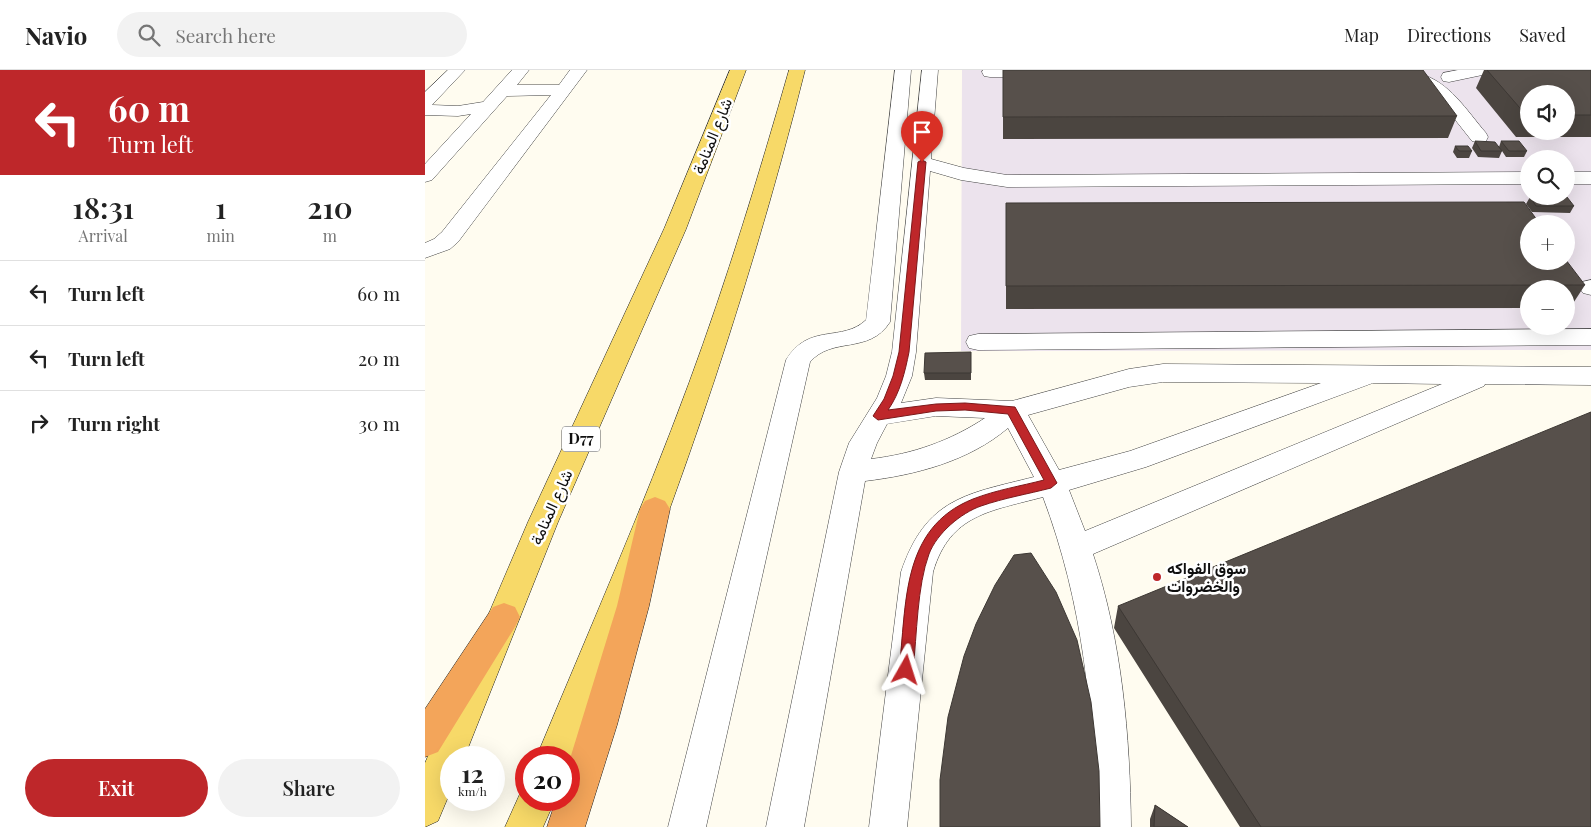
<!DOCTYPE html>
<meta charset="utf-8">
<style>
body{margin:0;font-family:"Playfair Display",Vazirmatn,serif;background:#f2f2f2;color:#222;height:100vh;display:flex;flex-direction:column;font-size:19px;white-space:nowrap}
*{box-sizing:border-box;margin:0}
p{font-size:16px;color:#767676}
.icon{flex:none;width:28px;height:28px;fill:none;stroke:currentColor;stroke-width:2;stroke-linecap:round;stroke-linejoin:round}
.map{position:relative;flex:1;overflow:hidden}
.details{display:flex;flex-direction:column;background:#fff;width:425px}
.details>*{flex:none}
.banner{background:#be272a;color:#fff;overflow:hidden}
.fabs{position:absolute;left:1095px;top:15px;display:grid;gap:10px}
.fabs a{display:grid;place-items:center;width:55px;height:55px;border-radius:50%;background:#fff;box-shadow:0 5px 20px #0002;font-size:25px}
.speed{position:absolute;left:15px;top:676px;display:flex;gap:10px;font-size:25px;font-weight:700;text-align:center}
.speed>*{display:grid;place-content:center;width:65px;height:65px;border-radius:50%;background:#fff;box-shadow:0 5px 20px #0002;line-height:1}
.speed small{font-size:12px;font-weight:400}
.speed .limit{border:8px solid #d22;background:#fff;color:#111}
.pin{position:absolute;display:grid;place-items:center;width:42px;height:42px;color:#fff;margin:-51px -21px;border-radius:50% 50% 50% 0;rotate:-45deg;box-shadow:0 0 5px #0007}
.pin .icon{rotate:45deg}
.me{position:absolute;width:55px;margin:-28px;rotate:6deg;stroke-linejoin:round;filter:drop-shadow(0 0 4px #0008)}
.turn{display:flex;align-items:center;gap:18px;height:105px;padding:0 25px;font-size:22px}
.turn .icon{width:65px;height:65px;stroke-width:2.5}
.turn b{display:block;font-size:35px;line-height:42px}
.eta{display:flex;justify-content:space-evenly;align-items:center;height:85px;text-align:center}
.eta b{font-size:30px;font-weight:600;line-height:35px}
.cta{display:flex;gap:10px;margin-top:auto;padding:10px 25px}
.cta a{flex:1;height:58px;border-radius:30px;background:#be272a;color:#fff;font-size:20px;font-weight:600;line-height:58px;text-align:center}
.cta a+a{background:#f2f2f2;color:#222}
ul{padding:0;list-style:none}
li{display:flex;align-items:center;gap:15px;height:65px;padding:0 25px;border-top:1px solid #e0e0e0}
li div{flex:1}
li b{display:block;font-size:19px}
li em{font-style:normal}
header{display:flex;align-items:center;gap:30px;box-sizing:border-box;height:70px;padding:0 25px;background:#fff;border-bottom:1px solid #e0e0e0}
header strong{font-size:24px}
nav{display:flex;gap:28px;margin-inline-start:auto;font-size:18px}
.search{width:350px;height:45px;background:#f2f2f2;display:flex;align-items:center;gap:12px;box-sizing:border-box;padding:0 18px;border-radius:28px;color:#767676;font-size:19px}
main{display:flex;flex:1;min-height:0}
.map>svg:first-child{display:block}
.industrial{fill:#ece3ed;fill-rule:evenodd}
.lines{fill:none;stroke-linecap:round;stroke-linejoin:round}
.minor-casing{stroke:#424242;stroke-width:1}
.major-casing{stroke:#202020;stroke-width:1}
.highway-casing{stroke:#202020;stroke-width:1}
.minor{fill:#fff;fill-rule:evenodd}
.major{fill:#f7d968;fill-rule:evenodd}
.highway{fill:#f3a55a;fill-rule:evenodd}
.wall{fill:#4b4540;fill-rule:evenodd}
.building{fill:#57504b;stroke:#3d3834}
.route{fill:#be272a;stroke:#7c191b}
.poi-dot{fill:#be272a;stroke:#fff;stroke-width:2}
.labels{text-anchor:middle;stroke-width:5;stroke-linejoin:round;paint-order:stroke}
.shield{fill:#fff;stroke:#575757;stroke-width:1}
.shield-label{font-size:15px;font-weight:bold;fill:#0f0f0f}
.street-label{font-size:16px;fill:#0f0f0f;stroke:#fff}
.poi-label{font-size:16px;font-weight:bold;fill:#0f0f0f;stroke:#fff;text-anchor:start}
</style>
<header>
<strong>Navio</strong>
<div class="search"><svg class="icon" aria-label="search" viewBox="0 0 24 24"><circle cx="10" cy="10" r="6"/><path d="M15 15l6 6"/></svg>Search here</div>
<nav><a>Map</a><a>Directions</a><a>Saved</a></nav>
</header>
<main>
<section class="details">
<div class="banner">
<div class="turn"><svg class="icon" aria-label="left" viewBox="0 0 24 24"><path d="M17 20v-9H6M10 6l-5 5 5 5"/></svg><div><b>60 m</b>Turn left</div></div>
</div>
<div class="eta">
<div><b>18:31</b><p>Arrival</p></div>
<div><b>1</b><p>min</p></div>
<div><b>210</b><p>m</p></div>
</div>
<ul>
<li><svg class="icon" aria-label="left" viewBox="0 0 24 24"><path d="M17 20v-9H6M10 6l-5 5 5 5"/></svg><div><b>Turn left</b></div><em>60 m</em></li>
<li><svg class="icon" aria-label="left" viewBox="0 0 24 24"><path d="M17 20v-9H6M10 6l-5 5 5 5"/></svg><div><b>Turn left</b></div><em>20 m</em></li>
<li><svg class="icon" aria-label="right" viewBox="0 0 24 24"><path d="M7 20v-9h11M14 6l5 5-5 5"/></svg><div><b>Turn right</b></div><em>30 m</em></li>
</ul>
<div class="cta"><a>Exit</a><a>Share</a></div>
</section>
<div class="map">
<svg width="1166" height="757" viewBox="0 0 1166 757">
<rect width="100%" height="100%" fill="#fffcf0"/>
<path class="industrial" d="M 537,0 L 1166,0 L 1166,280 L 536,281 ZM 1104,24 L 1141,24 L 1141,61 L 1104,61 ZM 1104,89 L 1141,89 L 1141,126 L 1104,126 ZM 1104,154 L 1141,154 L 1141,191 L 1104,191 ZM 1104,219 L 1141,219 L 1141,256 L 1104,256 Z"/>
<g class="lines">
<g class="minor-casing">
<path id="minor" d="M 23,0 L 40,0 L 7,35 L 33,36 L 58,32 L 87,0 L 104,0 L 92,15 L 134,15 L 145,0 L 162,0 L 33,172 L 25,179 L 0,188 L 0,173 L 9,169 L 17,162 L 126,25 L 82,26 L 7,110 L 0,112 L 0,94 L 46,44 L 33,46 L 0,45 L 0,22 Z
M 470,0 L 486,0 L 465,252 C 444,285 407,266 385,292 L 281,757 L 243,757 L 361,290 C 384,252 417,273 441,250 Z
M 497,0 L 513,0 L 506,89 L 539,98 L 582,105 L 1104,102 L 1104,114 L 582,117 L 536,110 L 505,101 L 491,282 L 487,306 L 476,333 L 511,328 L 587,331 L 704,299 L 738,294 L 1166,297 L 1166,315 L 1060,314 L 1059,316 L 668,484 C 697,572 705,665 706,757 L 668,757 C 670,644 658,533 618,427 C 566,441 525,444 508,502 L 482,757 L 444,757 L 476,502 C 501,428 541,424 609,407 L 583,358 C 544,391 491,405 440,411 L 379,757 L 341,757 L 414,402 L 424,373 L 452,328 L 461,306 L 467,282 ZM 738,312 L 896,313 L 705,381 L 634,400 L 603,345 L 704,317 ZM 948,313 L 1017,314 L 660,461 L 644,420 L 721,397 ZM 511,346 L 560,348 C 525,371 488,384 446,389 L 452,373 L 462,354 Z
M 558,0 L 622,0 L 623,2 L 621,6 L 615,7 L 565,7 L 559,6 L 557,2 Z
M 1033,0 L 1064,0 L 1062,4 L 1024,12 L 1018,11 L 1016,7 L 1018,3 Z
M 995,4 C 1024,11 1042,41 1061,63 L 1063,67 L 1061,71 L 1054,73 L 1047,71 L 1013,28 L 989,13 L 987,9 L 989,5 Z
M 1141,102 L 1166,102 L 1166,114 L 1141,114 Z
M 1166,210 L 1166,225 L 1158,223 L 1154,217 L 1157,212 Z
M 1166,259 L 1166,275 L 553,280 L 544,278 L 541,272 L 544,266 L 553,264 Z"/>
</g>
<g class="major-casing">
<path id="major" d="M 305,0 L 321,0 L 261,159 L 133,452 L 39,688 L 26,688 L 26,720 L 13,751 L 0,757 L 0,693 L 103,452 L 239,159 Z
M 364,0 L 380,0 C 320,239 239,469 144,696 L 144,688 L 111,688 C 163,563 217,440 264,313 C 302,210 334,105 364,0 Z
M 101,715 L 101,730 L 130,730 L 118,757 L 80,757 L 98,717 Z"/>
</g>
<g class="highway-casing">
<path id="highway" d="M 230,427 L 240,431 L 245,439 L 224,536 L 192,655 L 160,757 L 122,757 L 131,730 L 144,730 L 144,692 L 192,536 L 215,439 L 220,431 Z
M 79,533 L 90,537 L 95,547 L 90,557 L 13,682 L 0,687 L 0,639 L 68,537 Z"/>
</g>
<use href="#minor" class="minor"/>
<use href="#major" class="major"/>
<use href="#highway" class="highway"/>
</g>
<path class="wall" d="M 578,0 L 1032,46 L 1023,68 L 578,69 Z
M 1059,0 L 1166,0 L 1166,67 L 1091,67 L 1051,18 ZM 1104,24 L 1141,24 L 1141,61 L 1104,61 Z
M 1050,71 L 1074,77 L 1076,71 L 1102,81 L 1099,87 L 1081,87 L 1077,81 L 1074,88 L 1053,87 L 1047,78 Z
M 1030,76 L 1047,81 L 1044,88 L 1032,88 L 1028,82 Z
M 1105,127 L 1149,136 L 1145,143 L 1107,142 L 1101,134 Z
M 581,133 L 1160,215 L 1145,238 L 1141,238 L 1141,219 L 1104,219 L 1104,238 L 581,239 Z
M 546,282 L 546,310 L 500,310 L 499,303 Z
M 693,536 L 1166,757 L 815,757 L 689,558 Z
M 730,735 L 763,757 L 725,757 L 725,749 Z"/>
<path class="building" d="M 578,0 L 998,0 L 1032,46 L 578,47 Z
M 1062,0 L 1166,0 L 1166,45 L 1141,45 L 1141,24 L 1104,24 L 1104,45 L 1101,45 Z
M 1050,71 L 1070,72 L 1077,81 L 1056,81 Z
M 1076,71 L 1094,71 L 1102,81 L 1084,81 Z
M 1030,76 L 1043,76 L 1047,81 L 1034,81 Z
M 1105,127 L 1142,127 L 1149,136 L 1111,136 Z
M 1099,132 L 1115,154 L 1104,154 L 1104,191 L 1141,191 L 1141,190 L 1160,215 L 581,216 L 581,133 Z
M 546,282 L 546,303 L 499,303 L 500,283 Z
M 1166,342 L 1166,757 L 836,757 L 693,536 Z
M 606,483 L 631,522 L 652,570 L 666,632 L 674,701 L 675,757 L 515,757 L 515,710 L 523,647 L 539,586 L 551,554 L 570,515 L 589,485 Z
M 730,735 L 763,757 L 729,757 Z"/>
<path class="route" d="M 497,90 L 501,92 L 484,282 C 480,302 475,323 463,340 L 511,334 L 540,333 L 590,337 L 632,413 L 626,418 C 603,424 579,428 556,436 C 536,443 512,463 504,484 C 492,516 492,565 488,600 L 486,605 L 481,607 L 476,605 L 474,600 C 482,535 475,458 548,429 C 571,420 596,416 619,410 L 583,344 L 540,340 L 511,341 L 453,350 L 448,346 L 459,329 L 468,306 L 474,282 L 493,92 Z"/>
<circle class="poi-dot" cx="732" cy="507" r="5"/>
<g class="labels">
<rect class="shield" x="137" y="356.5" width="38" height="25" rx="4"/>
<g class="shield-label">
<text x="156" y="374">D77</text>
</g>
<g class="street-label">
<text transform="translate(287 66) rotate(-68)" y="6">شارع المنامة</text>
<text transform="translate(126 437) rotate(-66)" y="6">شارع المنامة</text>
</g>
<g class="poi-label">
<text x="742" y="504">سوق الفواكه<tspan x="742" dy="18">والخضروات</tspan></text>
</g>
</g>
</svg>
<div class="fabs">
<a><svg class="icon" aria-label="sound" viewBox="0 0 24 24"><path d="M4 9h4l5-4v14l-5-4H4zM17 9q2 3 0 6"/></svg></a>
<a><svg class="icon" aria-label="search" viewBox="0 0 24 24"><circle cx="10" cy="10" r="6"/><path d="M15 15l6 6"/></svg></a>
<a>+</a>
<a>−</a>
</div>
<div class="speed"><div>12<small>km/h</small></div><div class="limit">20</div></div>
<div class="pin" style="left:497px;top:92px;background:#d93025"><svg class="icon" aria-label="arrive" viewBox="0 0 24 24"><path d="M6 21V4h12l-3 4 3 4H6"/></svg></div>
<svg class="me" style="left:481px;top:600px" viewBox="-20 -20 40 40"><path d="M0-17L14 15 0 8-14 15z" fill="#be272a" stroke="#fff" stroke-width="4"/></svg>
</div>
</main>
